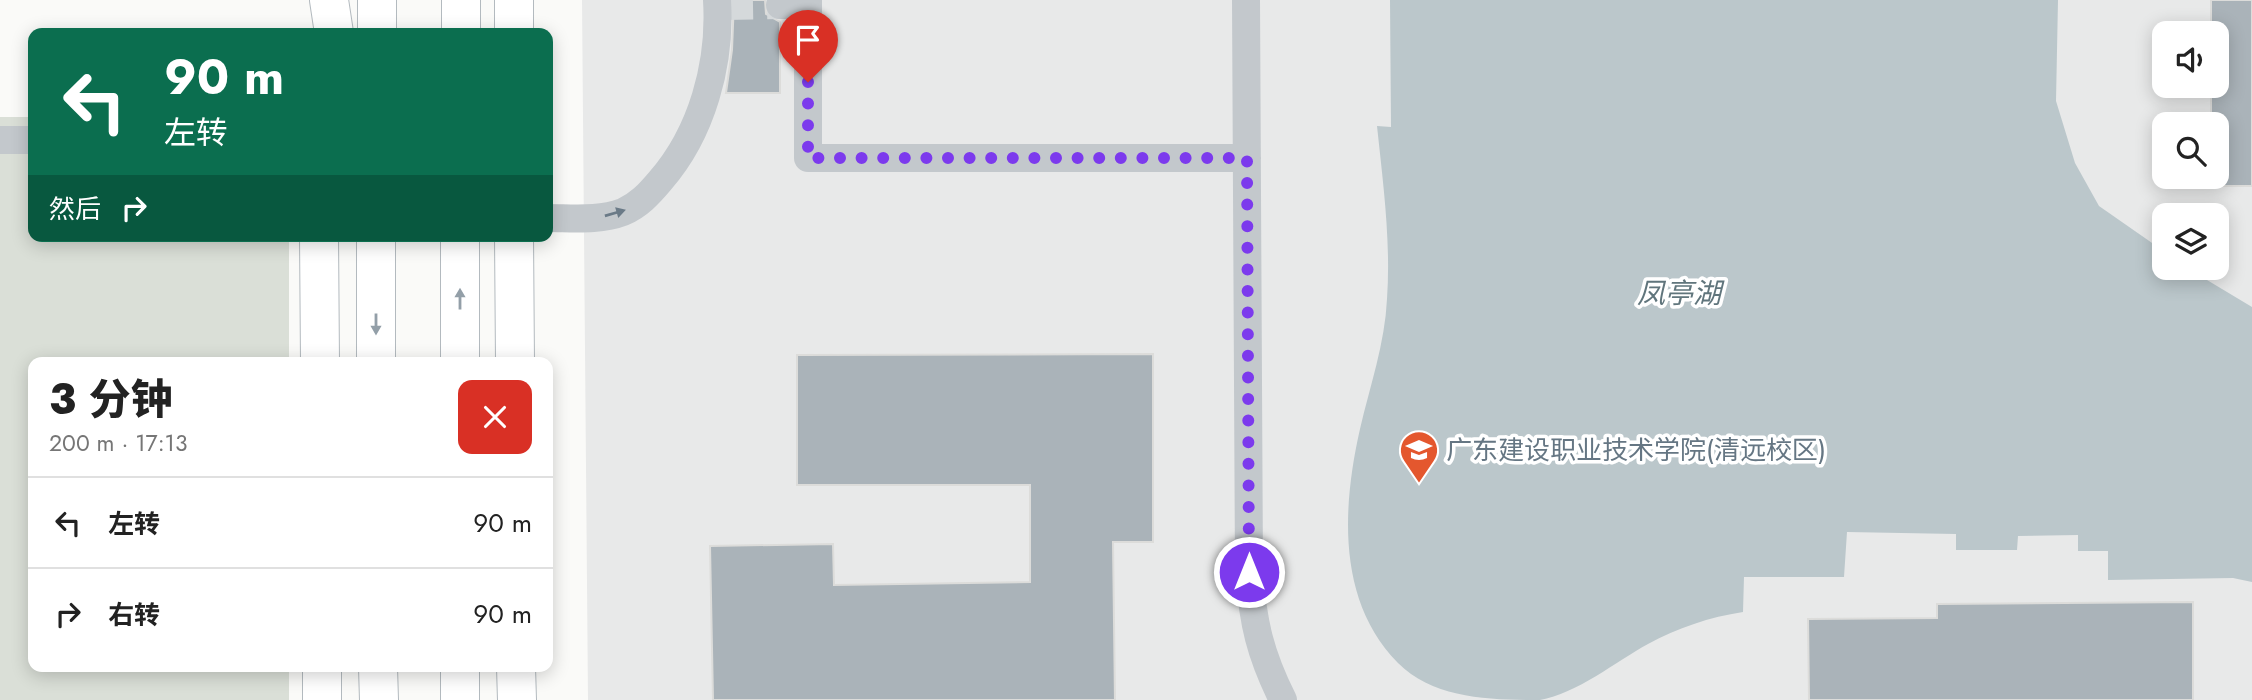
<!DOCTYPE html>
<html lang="zh">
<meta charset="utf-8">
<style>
body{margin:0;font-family:Jost,"Noto Sans SC",sans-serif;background:#f2f2f2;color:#222;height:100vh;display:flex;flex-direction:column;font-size:26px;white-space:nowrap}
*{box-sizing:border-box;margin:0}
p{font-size:23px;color:#767676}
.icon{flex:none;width:38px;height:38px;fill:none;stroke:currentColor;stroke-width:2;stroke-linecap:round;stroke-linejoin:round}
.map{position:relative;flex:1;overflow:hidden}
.side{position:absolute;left:28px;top:357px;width:525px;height:315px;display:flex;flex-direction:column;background:#fff;border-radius:14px;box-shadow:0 4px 18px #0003}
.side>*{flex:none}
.guide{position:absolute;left:28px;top:28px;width:525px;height:214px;border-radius:14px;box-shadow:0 4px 18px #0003;background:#0b6e4f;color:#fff;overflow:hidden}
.fabs{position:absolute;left:2152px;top:21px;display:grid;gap:14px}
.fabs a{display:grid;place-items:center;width:77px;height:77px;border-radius:14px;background:#fff;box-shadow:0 4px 18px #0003;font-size:35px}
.pin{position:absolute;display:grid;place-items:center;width:60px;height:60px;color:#fff;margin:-72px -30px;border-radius:50% 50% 50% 0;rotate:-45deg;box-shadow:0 0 7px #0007}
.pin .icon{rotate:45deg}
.me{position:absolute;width:77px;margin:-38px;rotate:0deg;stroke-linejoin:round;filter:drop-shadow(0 0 5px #0008)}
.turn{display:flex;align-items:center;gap:24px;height:147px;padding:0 21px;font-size:32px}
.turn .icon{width:91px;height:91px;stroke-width:2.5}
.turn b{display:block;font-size:49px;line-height:60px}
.then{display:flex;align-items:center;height:66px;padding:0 21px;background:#0003;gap:14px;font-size:26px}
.round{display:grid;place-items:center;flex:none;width:74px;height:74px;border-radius:14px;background:#f2f2f2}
.summary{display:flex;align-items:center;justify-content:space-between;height:119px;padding:0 21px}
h1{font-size:42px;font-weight:800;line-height:52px}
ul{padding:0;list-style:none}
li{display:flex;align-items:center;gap:21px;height:91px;padding:0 21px;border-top:2px solid #e0e0e0}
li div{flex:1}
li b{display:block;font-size:26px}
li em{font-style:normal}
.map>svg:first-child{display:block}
.built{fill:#e8e9e9;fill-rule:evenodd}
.green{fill:#dadfd7}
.water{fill:#bbc7cb}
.building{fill:#aab3b9;stroke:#dcdcda;stroke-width:2}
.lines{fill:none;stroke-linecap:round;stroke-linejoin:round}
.street-tunnel{stroke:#d5d9db;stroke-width:28;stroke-dasharray:28 14;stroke-linecap:butt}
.secondary-casing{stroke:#b3babf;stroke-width:40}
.street{stroke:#c3c8cc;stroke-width:28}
.secondary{stroke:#fff;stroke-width:38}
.oneway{fill:#6a7a87}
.oneway2{fill:#939fa8}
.route{stroke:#7c3aed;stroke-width:12;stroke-dasharray:0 21.6}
.labels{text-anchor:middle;stroke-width:7;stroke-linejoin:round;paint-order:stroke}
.poi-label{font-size:26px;fill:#657683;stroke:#fff;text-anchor:start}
.water-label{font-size:28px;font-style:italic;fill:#60757c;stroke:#fff}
</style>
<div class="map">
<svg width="2252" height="700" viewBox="0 0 2252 700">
<rect width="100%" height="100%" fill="#fafaf8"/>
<path class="built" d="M 582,0 L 2252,0 L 2252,700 L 588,700 ZM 2165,33 L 2217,33 L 2217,86 L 2165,86 ZM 2165,124 L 2217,124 L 2217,177 L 2165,177 ZM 2165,215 L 2217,215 L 2217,268 L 2165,268 Z"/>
<path class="green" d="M 0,117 L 33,117 L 33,236 L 289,236 L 289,362 L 33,362 L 33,667 L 289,667 L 289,700 L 0,700 Z"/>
<path class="water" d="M 1390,0 L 2058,0 L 2056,101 L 2075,163 L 2099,206 L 2165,252 L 2165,268 L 2187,268 L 2252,307 L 2252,582 L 2233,578 L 2108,580 L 2108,551 L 2078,551 L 2078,535 L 2018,536 L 2017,550 L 1956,550 L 1956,534 L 1847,532 L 1844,577 L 1744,577 L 1743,612 C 1710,617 1677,628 1648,644 C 1617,661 1576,694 1540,700 C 1490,700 1434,699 1398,663 C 1337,601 1342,508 1360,429 C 1370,386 1385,343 1387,299 C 1391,241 1383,183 1377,126 L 1391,127 Z"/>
<path class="building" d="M 734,0 L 765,0 L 766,14 L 780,22 L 780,93 L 726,93 L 732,50 Z
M 2211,0 L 2252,0 L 2252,186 L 2217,186 L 2217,124 L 2211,124 L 2211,86 L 2217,86 L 2217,33 L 2211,33 Z
M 1153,354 L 1153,542 L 1113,542 L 1115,700 L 713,700 L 710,546 L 833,544 L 834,585 L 1030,582 L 1030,485 L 797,485 L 797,355 Z
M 2193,602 L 2193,700 L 1809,700 L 1808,619 L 1937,618 L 1937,604 Z"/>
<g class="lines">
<path class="street-tunnel" d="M 725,6 L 780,5"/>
<g class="secondary-casing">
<path id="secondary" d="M 329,0 L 334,33
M 514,0 L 514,33
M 377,33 L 377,0
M 461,33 L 461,0
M 319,236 L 320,362
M 376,236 L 376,362
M 514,236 L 515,362
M 460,362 L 460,236
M 322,667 L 322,700
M 378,667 L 379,700
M 460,667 L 460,700
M 516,667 L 517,700"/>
</g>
<path class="street" d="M 808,0 L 808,158 L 1247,158
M 1246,0 L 1249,572 C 1253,623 1260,654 1283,700
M 780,5 L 808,5
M 0,140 L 33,140
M 548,218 C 572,218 600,221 623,212 C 639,205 649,194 660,181 C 702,133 721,64 717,0"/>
<use href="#secondary" class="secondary"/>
</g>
<defs><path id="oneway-solid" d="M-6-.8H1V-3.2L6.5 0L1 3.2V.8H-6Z" transform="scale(1.75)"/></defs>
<use class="oneway" href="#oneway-solid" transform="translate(615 213) rotate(-16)"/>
<g class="oneway2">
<use href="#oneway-solid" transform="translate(460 299) rotate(-90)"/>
<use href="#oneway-solid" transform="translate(376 324) rotate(90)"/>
</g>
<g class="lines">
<path class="route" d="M 808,82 L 808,158 L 1247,158 L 1249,572"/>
</g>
<defs>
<g id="university-pin" transform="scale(2.0125)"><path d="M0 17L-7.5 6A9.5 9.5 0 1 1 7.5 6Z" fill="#e4572e" stroke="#fff"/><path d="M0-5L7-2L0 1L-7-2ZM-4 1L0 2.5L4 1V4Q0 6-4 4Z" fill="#fff"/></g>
</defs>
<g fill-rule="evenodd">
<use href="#university-pin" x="1419" y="450"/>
</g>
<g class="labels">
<g class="poi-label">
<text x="1446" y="459">广东建设职业技术学院(清远校区)</text>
</g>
<g class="water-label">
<text x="1679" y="303">凤亭湖</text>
</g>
</g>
</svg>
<div class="fabs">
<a><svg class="icon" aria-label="sound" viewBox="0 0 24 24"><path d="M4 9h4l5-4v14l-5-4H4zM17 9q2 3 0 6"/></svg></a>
<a><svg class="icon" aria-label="search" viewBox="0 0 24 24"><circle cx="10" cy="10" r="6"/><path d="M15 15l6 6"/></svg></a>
<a><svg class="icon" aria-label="layers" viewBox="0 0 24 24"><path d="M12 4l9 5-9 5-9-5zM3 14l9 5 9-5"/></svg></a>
</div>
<div class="pin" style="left:808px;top:82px;background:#d93025"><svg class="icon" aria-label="arrive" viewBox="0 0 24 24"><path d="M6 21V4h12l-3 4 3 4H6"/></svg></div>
<svg class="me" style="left:1249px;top:572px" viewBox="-20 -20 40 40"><circle r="17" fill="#7c3aed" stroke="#fff" stroke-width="3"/><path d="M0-11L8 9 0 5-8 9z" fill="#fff"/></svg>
<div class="guide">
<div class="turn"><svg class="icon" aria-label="left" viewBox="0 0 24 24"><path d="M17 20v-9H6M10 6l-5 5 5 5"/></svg><div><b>90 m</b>左转</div></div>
<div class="then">然后<svg class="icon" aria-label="right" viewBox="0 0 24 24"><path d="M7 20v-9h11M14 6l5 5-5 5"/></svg></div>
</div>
<section class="side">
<div class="summary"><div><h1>3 分钟</h1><p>200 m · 17:13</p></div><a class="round" style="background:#d93025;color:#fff"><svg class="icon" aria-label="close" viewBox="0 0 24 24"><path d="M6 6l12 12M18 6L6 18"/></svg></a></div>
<ul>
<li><svg class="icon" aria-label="left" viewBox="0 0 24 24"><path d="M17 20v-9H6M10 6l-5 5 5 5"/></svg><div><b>左转</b></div><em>90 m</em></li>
<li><svg class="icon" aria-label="right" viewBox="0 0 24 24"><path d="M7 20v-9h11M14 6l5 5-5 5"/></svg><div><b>右转</b></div><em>90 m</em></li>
</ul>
</section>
</div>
